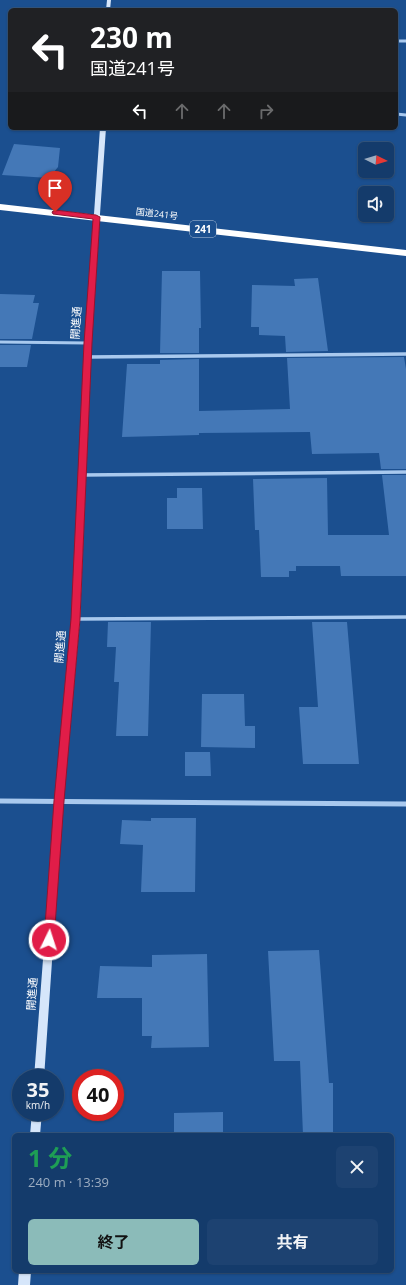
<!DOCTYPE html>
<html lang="ja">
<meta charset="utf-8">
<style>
body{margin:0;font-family:"Open Sans","Noto Sans JP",sans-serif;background:#1d4271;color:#f1f3f6;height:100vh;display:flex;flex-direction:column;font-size:15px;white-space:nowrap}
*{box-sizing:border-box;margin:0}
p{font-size:13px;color:#9dadc1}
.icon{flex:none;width:22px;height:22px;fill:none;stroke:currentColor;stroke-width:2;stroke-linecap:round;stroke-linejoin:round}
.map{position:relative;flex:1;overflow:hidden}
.panel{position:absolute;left:12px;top:1133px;width:382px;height:140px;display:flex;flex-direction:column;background:#143b6b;border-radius:6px;box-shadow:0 1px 3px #0004,0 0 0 1px #33557e}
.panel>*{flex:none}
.top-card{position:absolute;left:8px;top:8px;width:390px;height:122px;border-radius:6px;box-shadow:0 1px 3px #0004,0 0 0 1px #33557e;background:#202124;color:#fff;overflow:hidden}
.needle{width:26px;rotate:95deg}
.buttons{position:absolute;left:358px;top:142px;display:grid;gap:8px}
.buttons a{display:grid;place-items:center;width:36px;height:36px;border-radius:6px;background:#143b6b;box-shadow:0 1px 3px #0004,0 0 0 1px #33557e;font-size:20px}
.speed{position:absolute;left:12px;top:1069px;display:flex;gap:8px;font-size:20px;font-weight:700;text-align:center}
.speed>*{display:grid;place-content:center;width:52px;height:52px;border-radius:50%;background:#143b6b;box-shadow:0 1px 3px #0004,0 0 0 1px #33557e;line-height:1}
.speed small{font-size:10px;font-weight:400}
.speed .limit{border:6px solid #d22;background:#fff;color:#111}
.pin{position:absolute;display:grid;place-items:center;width:34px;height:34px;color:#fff;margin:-41px -17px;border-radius:50% 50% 50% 0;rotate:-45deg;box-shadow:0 0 4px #0007}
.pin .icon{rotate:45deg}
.me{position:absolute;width:44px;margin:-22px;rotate:4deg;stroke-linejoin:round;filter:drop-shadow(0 0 3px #0008)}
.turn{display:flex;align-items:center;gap:14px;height:84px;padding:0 16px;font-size:18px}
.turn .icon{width:52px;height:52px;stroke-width:2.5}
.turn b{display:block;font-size:28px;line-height:34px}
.lanes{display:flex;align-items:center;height:38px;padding:0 16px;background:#0003;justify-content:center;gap:20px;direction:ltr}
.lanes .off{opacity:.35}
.round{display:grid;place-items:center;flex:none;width:42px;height:42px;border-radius:6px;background:#1d4271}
.overview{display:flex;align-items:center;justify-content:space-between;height:68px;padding:0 16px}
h1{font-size:24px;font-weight:700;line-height:30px;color:#1e9e55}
.cta{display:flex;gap:8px;margin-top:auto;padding:8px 16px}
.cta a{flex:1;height:46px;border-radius:6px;background:#8bbbb9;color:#111;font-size:16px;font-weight:700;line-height:46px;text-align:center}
.cta a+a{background:#1d4271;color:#f1f3f6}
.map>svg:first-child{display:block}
.building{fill:#4478b7}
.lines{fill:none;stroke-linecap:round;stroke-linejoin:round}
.lane{stroke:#a9c9ee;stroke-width:3}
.street-far2{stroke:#a9c9ee;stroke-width:3}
.street-far1{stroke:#a9c9ee;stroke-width:3.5}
.street{stroke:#a9c9ee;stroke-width:5}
.secondary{fill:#d6e6fa;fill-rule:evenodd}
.highway{fill:#fff;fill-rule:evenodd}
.route{fill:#e11d48;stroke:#92132f}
.labels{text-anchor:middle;stroke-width:3;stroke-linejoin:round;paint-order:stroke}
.far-street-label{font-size:9px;fill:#fff;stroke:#1b4f8f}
.shield{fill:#1b4f8f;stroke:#bbcadd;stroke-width:1}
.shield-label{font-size:10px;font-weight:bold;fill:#fff}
.street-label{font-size:11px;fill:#fff;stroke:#1b4f8f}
</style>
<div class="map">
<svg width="406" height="1285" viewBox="0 0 406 1285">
<rect width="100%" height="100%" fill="#1b4f8f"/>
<path class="building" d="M 14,144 L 60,148 L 58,167 L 49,178 L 2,175 Z
M 162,271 L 200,271 L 201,328 L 199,328 L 199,353 L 160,353 Z
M 318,278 L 328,351 L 286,352 L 285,336 L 259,335 L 259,327 L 251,327 L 252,285 L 295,286 L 294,279 Z
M 0,294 L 35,295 L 33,303 L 39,303 L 32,339 L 0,339 Z
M 0,345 L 31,345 L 27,367 L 0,367 Z
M 404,357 L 406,369 L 406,469 L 381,469 L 379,453 L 312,454 L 310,432 L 199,433 L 199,435 L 122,437 L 127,364 L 160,364 L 160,360 L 199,359 L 199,411 L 290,409 L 287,358 Z
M 382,475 L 406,475 L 406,576 L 341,576 L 340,566 L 296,566 L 296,571 L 289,571 L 289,577 L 261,577 L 259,530 L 255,530 L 253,479 L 327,478 L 328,535 L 389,535 Z
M 177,488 L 202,488 L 203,529 L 167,529 L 167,498 L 177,498 Z
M 108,622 L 151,622 L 148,736 L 116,736 L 119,682 L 114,682 L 116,647 L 107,647 Z
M 312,622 L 347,622 L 359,764 L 303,764 L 299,707 L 318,707 Z
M 202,694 L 244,694 L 245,726 L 255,726 L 255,748 L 201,747 Z
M 185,752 L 210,752 L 211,776 L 185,776 Z
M 151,818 L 196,818 L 195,892 L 141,892 L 143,845 L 120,844 L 122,820 L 151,821 Z
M 319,950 L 329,1083 L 333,1083 L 333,1135 L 303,1135 L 300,1061 L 274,1061 L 268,951 Z
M 207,954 L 209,1047 L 151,1048 L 152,1036 L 142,1036 L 142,998 L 97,998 L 100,966 L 152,967 L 152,955 Z
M 223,1112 L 223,1135 L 174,1135 L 174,1113 Z"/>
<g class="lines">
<path class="lane" d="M 0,342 L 88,343"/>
<path class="street-far2" d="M 396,41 L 406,41
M 396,114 L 406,115"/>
<path class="street-far1" d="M 87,357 L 406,354
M 82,475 L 406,472
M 76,619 L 406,617"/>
<path class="street" d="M 0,801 L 406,804"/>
<path class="secondary" d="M 107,0 L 111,0 L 110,10 L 106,10 Z
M 100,128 L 106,128 L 91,343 L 80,619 L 63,801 L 44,1078 L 34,1078 L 55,801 L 72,619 L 85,343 Z
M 32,1112 L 42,1112 L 40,1135 L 30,1135 Z
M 19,1271 L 31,1271 L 30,1285 L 18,1285 Z"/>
<path class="highway" d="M 0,204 L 406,250 L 406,256 L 0,210 Z"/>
</g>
<path class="route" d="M 55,210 L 96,215 L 100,217 L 92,343 L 80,619 L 64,801 L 54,940 L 53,943 L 49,945 L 45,943 L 44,940 L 54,801 L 71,619 L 84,343 L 93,219 L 53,214 L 52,212 Z"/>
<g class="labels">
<g class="far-street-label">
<text transform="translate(157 214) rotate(7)" y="3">国道241号</text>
</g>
<rect class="shield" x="190" y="221" width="26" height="16" rx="3"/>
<g class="shield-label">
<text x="203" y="233">241</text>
</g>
<g class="street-label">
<text transform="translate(76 323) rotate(-86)" y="4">開進通</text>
<text transform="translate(60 647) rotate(-85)" y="4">開進通</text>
<text transform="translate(32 994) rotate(-86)" y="4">開進通</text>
</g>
</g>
</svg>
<div class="buttons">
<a><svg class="needle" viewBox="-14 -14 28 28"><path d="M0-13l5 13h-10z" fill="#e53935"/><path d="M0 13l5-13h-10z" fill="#9dadc1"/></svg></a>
<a><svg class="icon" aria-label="sound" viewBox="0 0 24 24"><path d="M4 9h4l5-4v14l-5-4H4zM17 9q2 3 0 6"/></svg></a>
</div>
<div class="speed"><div>35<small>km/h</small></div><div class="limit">40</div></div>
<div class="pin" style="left:55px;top:212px;background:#d93025"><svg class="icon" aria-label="arrive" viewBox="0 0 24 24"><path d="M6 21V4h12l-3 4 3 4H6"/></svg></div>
<svg class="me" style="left:49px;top:940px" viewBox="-20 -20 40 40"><circle r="17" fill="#e11d48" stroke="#fff" stroke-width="3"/><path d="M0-11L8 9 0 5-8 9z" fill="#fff"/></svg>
<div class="top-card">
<div class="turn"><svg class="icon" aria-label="left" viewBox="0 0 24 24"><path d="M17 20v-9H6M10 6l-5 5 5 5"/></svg><div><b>230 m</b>国道241号</div></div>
<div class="lanes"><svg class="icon" aria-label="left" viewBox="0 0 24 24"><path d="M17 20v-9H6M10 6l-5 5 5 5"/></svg><svg class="icon off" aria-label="ahead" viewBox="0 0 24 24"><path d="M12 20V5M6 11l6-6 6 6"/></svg><svg class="icon off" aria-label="ahead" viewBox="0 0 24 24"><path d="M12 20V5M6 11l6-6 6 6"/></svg><svg class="icon off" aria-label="right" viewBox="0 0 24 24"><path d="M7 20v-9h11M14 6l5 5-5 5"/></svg></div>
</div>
<section class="panel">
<div class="overview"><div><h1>1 分</h1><p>240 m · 13:39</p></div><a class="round"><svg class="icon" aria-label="close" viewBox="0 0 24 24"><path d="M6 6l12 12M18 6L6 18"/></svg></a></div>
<div class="cta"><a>終了</a><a>共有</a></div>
</section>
</div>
